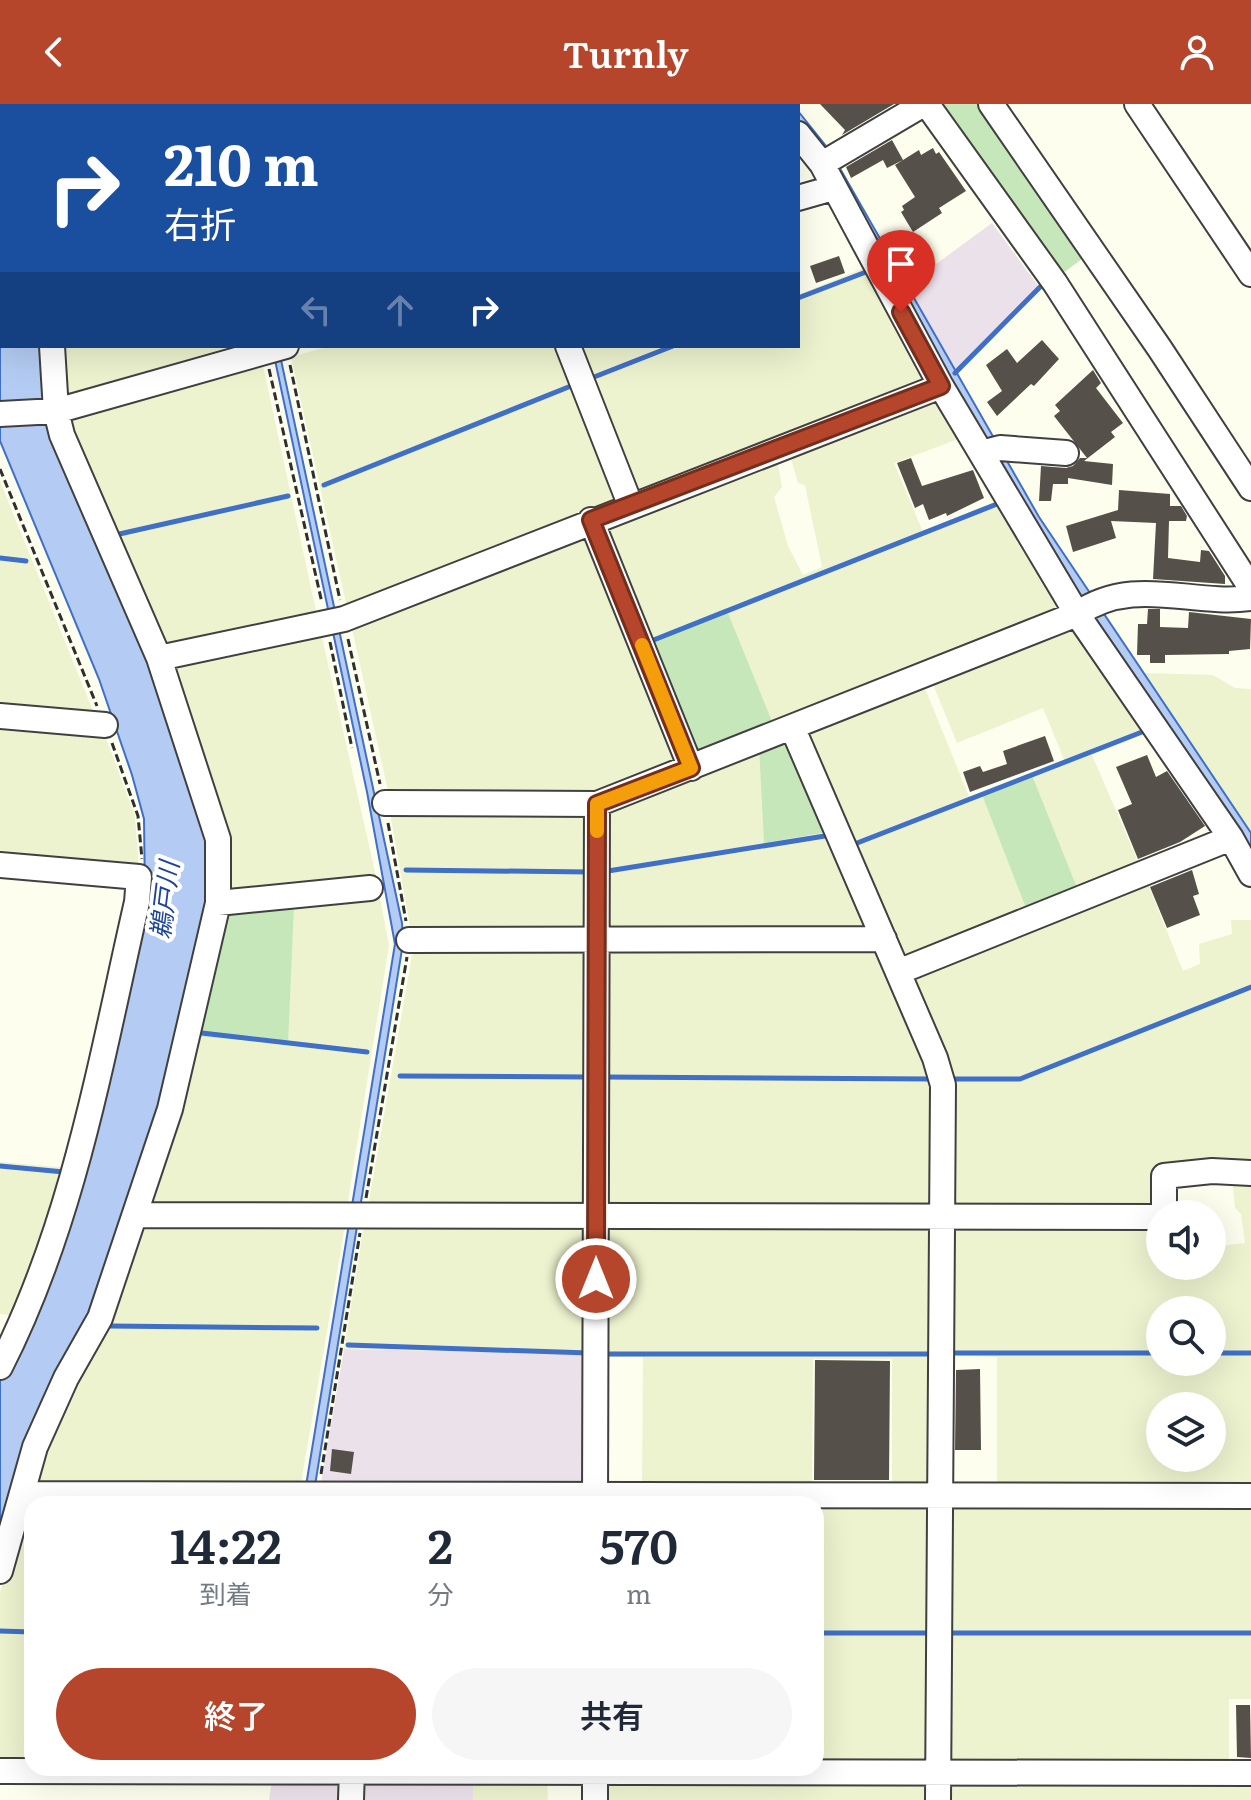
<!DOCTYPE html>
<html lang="ja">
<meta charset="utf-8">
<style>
body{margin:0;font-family:Literata,"Noto Sans JP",serif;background:#f6f6f7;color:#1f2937;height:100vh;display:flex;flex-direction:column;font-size:30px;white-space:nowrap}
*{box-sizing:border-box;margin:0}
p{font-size:26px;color:#747a83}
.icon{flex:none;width:44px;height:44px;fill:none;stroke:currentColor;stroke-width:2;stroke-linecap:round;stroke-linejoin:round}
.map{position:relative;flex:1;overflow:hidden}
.side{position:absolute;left:24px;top:1392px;width:800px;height:280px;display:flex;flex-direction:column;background:#fff;border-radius:24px;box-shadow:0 8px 32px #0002}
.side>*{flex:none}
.guide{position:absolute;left:0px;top:0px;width:800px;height:244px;box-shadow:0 8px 32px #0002;background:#1a4fa0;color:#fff;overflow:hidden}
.fabs{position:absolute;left:1146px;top:1096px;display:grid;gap:16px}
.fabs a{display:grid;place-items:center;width:80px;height:80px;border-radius:50%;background:#fff;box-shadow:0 8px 32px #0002;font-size:40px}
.pin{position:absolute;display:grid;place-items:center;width:68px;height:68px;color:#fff;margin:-82px -34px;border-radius:50% 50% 50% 0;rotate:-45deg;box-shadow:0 0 8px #0007}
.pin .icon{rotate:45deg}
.me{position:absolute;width:88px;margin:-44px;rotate:0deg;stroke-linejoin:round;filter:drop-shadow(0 0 6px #0008)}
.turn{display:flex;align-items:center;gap:28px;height:168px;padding:0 32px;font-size:36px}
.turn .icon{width:104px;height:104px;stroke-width:2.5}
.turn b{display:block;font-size:56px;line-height:68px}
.lanes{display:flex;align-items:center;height:76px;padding:0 32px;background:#0003;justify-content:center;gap:40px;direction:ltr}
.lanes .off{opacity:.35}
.eta{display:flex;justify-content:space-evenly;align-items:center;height:136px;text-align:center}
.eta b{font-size:48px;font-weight:600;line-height:56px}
.primary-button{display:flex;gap:16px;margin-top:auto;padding:16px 32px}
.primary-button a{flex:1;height:92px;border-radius:48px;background:#b6462b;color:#fff;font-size:32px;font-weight:600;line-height:92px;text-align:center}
.primary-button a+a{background:#f6f6f7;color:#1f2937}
header{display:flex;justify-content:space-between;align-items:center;height:104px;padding:0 32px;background:#b6462b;color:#fff;font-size:36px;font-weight:600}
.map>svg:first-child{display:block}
.industrial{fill:#ebe1ea}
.farmland{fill:#edf3cf;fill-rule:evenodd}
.green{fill:#c5e7b9}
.water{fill:#b4ccf3;stroke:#3f6fc7;stroke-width:2}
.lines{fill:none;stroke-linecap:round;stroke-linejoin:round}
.stream{stroke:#3f6fc7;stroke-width:5}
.building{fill:#55514a}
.minor-casing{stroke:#404040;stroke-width:28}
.path{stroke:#2f2f2f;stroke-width:3;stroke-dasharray:8 4;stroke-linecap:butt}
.minor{stroke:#fff;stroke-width:24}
.route-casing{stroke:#762e1c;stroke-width:20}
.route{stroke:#b6462b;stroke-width:14}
.slow{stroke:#f59e0b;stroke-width:14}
.labels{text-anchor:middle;stroke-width:8;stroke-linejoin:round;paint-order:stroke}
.water-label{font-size:26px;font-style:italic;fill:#1c4498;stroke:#fff}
</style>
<header><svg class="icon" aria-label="back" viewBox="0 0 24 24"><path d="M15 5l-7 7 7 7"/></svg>Turnly<svg class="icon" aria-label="person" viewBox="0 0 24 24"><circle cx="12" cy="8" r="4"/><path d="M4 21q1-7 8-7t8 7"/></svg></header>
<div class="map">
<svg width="1251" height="1696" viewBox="0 0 1251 1696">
<rect width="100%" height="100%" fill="#fdfeed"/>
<path class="industrial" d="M 992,119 L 1039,183 L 955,269 L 906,182 Z
M 344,1245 L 592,1250 L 592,1380 L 321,1380 Z
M 274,1664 L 473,1672 L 473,1696 L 269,1696 Z"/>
<path class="farmland" d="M 866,163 L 932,281 L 638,395 L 572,242 L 798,242 L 798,191 Z
M 57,242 L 259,242 L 67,298 Z
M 330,242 L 564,242 L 625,395 L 348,508 L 291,253 Z
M 262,257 L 318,516 L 166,549 L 66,328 L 72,315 Z
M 937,287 L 961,334 L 894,359 L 923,428 L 998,396 L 1065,505 L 776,627 L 726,504 L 648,536 L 599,417 L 776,349 L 782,383 L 774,393 L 788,442 L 803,471 L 822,463 L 805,381 L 798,379 L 788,344 Z
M 0,377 L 96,614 L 0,605 Z
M 587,425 L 683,655 L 597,697 L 388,687 L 351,520 Z
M 1076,518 L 1146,629 L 1092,651 L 1142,767 L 1080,791 L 1032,671 L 1065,658 L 1043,604 L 957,639 L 932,578 Z
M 321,529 L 378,781 L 225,794 L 169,561 Z
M 1143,569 L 1213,571 L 1235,584 L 1251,585 L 1251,729 Z
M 922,577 L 970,695 L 982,691 L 1029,812 L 902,862 L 799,627 Z
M 0,617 L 103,626 L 135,712 L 139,765 L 0,755 Z
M 759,642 L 833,727 L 877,830 L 601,832 L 609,699 Z
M 389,703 L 594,704 L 593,832 L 419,832 L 410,823 Z
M 1145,773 L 1183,867 L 1200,860 L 1199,840 L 1232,830 L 1231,816 L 1251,816 L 1251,1065 L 1164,1067 L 1161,1107 L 948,1110 L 946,980 L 903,869 Z
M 379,789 L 389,841 L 346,1109 L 146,1109 L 195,932 L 294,801 Z
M 880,838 L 932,956 L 937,1106 L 602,1110 L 600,844 Z
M 414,840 L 589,840 L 592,1106 L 367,1108 Z
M 0,1058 L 70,1064 L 21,1205 L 10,1211 L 0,1210 Z
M 1232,1072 L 1251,1073 L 1251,1384 L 997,1381 L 997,1253 L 943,1251 L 944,1119 L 1160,1117 L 1160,1162 L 1212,1162 L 1212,1143 L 1245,1139 L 1241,1110 L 1235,1104 ZM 1160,1206 L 1212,1206 L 1212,1258 L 1160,1258 ZM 1160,1302 L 1212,1302 L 1212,1354 L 1160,1354 Z
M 365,1115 L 589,1115 L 592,1250 L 344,1245 Z
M 346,1116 L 300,1385 L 30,1385 L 138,1117 Z
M 935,1116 L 930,1381 L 892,1382 L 892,1255 L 813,1255 L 812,1385 L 642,1384 L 643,1253 L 598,1253 L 600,1119 Z
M 932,1395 L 935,1664 L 816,1664 L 816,1400 Z
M 25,1398 L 32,1400 L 32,1664 L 0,1664 L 0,1489 Z
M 1251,1398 L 1251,1595 L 1229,1595 L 1229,1667 L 944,1665 L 943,1400 Z
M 473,1672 L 547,1672 L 548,1696 L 473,1696 Z
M 946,1673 L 1251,1675 L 1251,1696 L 942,1696 Z
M 930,1674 L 935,1696 L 602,1696 L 602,1676 Z"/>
<path class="green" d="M 930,0 L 981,0 L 1086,152 L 1055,175 Z
M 726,504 L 776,627 L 697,657 L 648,536 Z
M 785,631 L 833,727 L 764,739 L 759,642 Z
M 1032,671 L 1080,791 L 1029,812 L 982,691 Z
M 294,801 L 288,940 L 195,932 L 224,808 Z"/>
<path class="water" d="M 0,0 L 21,2 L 2,2 L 2,242 L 42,242 L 116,473 L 163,599 L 209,746 L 206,800 L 167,978 L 108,1164 L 0,1445 L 0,1272 L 22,1230 L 145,791 L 144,715 L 132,671 L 99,575 L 0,337 Z
M 798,7 L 830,47 L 1039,413 L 1251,729 L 1251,749 L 1043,437 L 823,49 L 798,17 Z
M 272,242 L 278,242 L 402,819 L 403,839 L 312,1400 L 303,1400 L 395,840 L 367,688 Z"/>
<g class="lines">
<path class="stream" d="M 559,2 L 564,0
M 798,194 L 866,168
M 955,269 L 1044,179
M 589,275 L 673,242
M 324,381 L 576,280
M 115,431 L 288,392
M 0,454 L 26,457
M 646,539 L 997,400
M 852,741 L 1142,628
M 406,766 L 590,768
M 608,767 L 831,731
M 202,929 L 367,948
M 400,972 L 589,973
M 603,973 L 932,975
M 949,975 L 1020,975 L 1251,883
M 0,1062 L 64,1068
M 110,1222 L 317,1224
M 348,1241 L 589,1249
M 946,1249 L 1160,1249
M 1212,1249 L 1251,1249
M 601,1250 L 934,1250
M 0,1527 L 32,1528
M 816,1529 L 931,1529
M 948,1529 L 1251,1529"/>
</g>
<path class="building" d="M 820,0 L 894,0 L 842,31 L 845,26 Z
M 892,36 L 903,56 L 887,64 L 883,56 L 851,74 L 846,63 Z
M 933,44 L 936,50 L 939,48 L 966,87 L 939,104 L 942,109 L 913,128 L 901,108 L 904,106 L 902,102 L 915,93 L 895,61 L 919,46 L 921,51 Z
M 839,152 L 845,169 L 816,179 L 810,162 Z
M 1042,236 L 1059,255 L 1034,282 L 1031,280 L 997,312 L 987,298 L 1002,287 L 986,261 L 1007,245 L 1017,259 Z
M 1093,266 L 1101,279 L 1096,284 L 1123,319 L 1111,328 L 1115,333 L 1084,357 L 1113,360 L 1112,381 L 1068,374 L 1068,380 L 1053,380 L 1051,397 L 1039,397 L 1041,362 L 1066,364 L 1073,362 L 1080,354 L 1087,354 L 1054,312 L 1060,307 L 1055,301 Z
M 911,354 L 922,382 L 973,366 L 984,394 L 947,412 L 946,409 L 929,416 L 923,400 L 915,404 L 897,359 Z
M 1119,386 L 1170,390 L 1170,402 L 1181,402 L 1187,412 L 1186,417 L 1169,417 L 1168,454 L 1200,458 L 1201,446 L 1209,447 L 1225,472 L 1225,480 L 1153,475 L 1156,419 L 1111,417 L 1116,434 L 1073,448 L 1066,422 L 1118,406 Z
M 1148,505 L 1160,505 L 1160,523 L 1188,524 L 1189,508 L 1251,515 L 1250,545 L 1229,547 L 1229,550 L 1165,551 L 1165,559 L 1150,559 L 1150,551 L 1137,551 L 1138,520 L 1147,520 Z
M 1045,632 L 1054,657 L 970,688 L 963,668 L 980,662 L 983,668 L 1007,660 L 1003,647 Z
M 1147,651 L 1156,673 L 1167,667 L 1205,722 L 1180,738 L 1138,755 L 1118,706 L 1132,700 L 1116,663 Z
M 1192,766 L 1199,790 L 1193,792 L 1200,811 L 1167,824 L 1150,783 Z
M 815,1256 L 890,1257 L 889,1376 L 814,1376 Z
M 980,1265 L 981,1346 L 955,1346 L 956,1266 Z
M 332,1345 L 354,1348 L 351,1370 L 330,1367 Z
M 1236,1601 L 1250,1601 L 1251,1654 L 1237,1653 Z"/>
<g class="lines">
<g class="minor-casing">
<path id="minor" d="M 32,0 L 32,2
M 472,0 L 473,2
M 773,0 L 775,2
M 922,0 L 931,6 L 1055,179 L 1251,484
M 991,0 L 1160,245 L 1251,384
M 1137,0 L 1251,170
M 166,2 L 176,0
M 798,30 L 822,60 L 941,282 L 1077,510 L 1231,734 L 1251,770
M 822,60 L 922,1
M 798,94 L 833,84
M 568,242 L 630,400
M 0,310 L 56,307 L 286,242
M 981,349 L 1000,344 L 1066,349
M 591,416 L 691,664
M 159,554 L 344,515 L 941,282
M 0,612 L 105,621
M 793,625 L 935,954 L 943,981 L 938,1696
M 385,699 L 597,700 L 1077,510 C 1134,471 1190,502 1251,494
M 0,761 L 139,773 L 137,798 C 101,955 74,1118 0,1263
M 218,799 L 370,784
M 409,836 L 884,835
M 898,868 L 1231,734
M 1164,1110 L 1164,1072 L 1212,1067 L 1251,1069
M 136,1111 L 1160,1113
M 22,1390 L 1251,1392
M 595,1400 L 597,700
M 0,1467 L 35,1343 L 66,1274 L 100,1214 L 170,1005 L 218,799 L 218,735 L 159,554 L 62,331 L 56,307 L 52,242
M 0,1667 L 1251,1669
M 351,1696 L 352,1664
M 595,1696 L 595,1664"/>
</g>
<path class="path" d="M 214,0 L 214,2
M 232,0 L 232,2
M 290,261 L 340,496
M 269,265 L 322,499
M 0,365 L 97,602
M 348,535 L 380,680
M 330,538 L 352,644
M 112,639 L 138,712 L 142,755
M 388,719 L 406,817
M 366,1094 L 407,853
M 321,1370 L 360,1129"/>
<use href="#minor" class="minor"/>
</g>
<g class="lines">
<g class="route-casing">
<path id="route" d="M 596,1175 L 597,700 L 691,664 L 591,416 L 941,282 L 901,208"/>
</g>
<use href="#route" class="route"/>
<path class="slow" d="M 597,727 L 597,700 L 691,664 L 642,541"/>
</g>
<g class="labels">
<g class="water-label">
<text transform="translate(165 796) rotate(-83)" y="9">鵜戸川</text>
</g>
</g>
</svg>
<div class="fabs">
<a><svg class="icon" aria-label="sound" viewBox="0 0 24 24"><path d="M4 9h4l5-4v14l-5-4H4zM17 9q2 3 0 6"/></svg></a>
<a><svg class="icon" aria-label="search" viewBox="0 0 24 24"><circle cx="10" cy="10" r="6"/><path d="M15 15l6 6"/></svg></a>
<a><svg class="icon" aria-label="layers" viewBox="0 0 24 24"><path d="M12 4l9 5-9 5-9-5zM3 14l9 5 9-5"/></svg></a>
</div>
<div class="pin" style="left:901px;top:208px;background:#d93025"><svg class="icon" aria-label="arrive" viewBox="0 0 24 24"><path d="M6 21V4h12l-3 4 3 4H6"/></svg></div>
<svg class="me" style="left:596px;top:1175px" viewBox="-20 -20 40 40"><circle r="17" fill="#b6462b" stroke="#fff" stroke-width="3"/><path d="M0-11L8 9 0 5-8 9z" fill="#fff"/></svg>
<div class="guide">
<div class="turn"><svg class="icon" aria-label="right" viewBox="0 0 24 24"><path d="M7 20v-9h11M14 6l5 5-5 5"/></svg><div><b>210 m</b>右折</div></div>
<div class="lanes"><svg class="icon off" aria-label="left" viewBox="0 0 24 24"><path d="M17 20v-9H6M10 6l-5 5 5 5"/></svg><svg class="icon off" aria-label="ahead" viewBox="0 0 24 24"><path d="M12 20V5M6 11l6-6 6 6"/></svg><svg class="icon" aria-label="right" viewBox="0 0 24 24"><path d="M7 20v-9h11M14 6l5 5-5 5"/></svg></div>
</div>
<section class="side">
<div class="eta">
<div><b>14:22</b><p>到着</p></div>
<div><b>2</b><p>分</p></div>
<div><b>570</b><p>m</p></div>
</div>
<div class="primary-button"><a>終了</a><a>共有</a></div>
</section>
</div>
